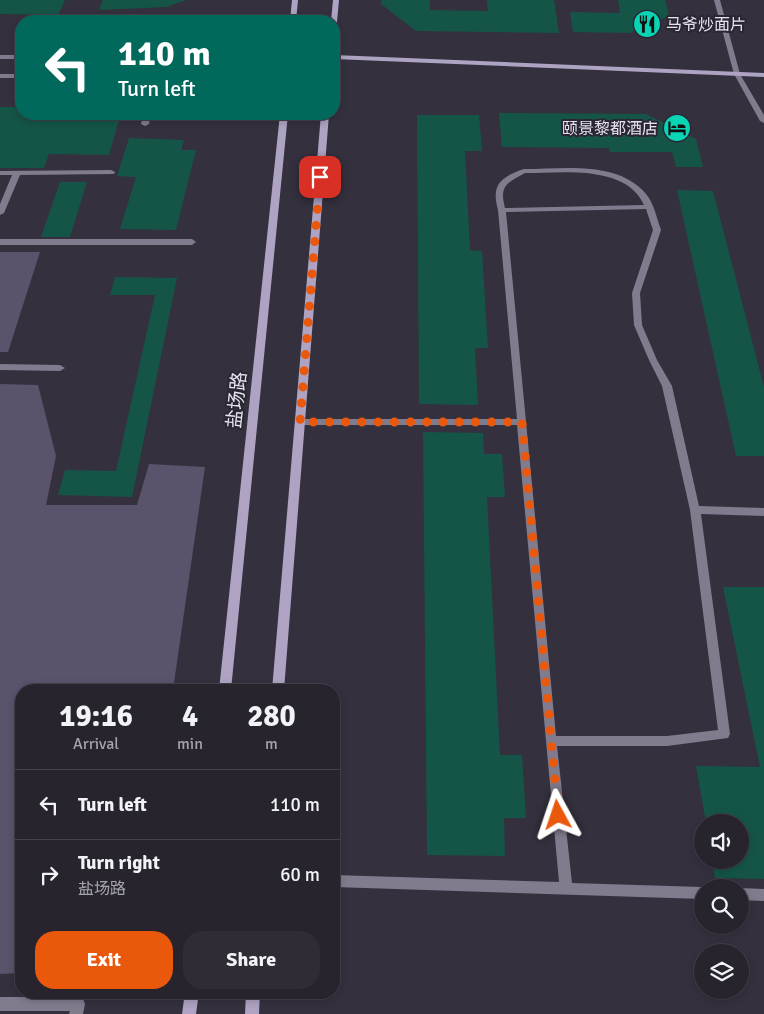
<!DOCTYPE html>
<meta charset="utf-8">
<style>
body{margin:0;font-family:Signika,"Noto Sans SC",sans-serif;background:#302c36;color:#f1f3f6;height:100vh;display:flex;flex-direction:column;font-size:19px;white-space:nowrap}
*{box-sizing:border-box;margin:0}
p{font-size:16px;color:#a5a4aa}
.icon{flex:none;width:28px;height:28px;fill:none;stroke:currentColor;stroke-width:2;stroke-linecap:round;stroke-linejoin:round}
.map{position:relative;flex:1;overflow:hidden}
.sheet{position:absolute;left:15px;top:684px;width:325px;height:315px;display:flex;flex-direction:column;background:#28242e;border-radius:20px;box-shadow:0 2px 8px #0003,0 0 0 1px #44414a}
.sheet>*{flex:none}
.top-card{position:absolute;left:15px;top:15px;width:325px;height:105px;border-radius:20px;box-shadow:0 2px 8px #0003,0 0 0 1px #44414a;background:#00695c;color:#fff;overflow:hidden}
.buttons{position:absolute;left:694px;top:814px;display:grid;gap:10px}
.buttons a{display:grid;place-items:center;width:55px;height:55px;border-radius:50%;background:#28242e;box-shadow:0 2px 8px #0003,0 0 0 1px #44414a;font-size:25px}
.pin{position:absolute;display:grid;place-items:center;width:42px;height:42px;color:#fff;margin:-21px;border-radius:10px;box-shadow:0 2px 8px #0006}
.me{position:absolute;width:55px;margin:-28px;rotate:355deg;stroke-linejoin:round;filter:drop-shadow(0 0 4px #0008)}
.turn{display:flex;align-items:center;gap:18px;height:105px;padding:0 20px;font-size:22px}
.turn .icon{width:65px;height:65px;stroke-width:2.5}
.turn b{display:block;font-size:35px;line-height:42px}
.eta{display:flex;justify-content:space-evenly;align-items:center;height:85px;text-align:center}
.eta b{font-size:30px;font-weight:700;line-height:35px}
.button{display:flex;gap:10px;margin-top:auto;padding:10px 20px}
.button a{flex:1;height:58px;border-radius:20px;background:#ea580c;color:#fff;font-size:20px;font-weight:700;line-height:58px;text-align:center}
.button a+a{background:#302c36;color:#f1f3f6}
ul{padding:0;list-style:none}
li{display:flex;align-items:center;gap:15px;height:70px;padding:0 20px;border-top:1px solid #44414a}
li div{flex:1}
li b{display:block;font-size:19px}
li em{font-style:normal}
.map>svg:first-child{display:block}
.green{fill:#5b526c}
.building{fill:#155548}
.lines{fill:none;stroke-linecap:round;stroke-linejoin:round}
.lane{fill:#817b8e;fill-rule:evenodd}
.street{fill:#817b8e;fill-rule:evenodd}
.secondary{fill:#aea3c2;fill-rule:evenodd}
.route{stroke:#ea580c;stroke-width:9;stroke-dasharray:0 16.2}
.labels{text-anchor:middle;stroke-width:4;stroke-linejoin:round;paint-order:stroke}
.far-poi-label{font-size:16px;fill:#e6e3ec;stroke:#2b2634;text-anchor:start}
.street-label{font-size:19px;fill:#e6e3ec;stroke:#2b2634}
</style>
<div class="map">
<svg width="764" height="1014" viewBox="0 0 764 1014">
<rect width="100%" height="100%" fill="#35303e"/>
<path class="green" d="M 0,252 L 40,252 L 8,352 L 0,352 Z
M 0,384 L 38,385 L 56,456 L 46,505 L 137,505 L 149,464 L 205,467 L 173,690 L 21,690 L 21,973 L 0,974 Z"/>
<path class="building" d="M 0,0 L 65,0 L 58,15 L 0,14 Z
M 103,0 L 186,0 L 166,7 L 99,10 Z
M 381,0 L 430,0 L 430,10 L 488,11 L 487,0 L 554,0 L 559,33 L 416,31 L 381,4 Z
M 618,0 L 665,0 L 669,16 L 630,33 L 573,32 L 570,12 L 620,13 Z
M 0,107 L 21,107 L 21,114 L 120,116 L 109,155 L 49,154 L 44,168 L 0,168 Z
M 499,113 L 646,114 L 696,139 L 703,167 L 676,167 L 672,152 L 610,152 L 609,148 L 502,147 Z
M 417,115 L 479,115 L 482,151 L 465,151 L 470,250 L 482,251 L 488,348 L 475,348 L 478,405 L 419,404 Z
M 129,138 L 184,140 L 181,150 L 196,150 L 176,230 L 120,229 L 136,177 L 117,176 Z
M 60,182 L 87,182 L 70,237 L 41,237 Z
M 677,190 L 713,191 L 764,387 L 764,456 L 736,456 Z
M 115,277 L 177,278 L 132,497 L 58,495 L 65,470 L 116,471 L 155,295 L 110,295 Z
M 423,432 L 483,433 L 484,454 L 502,454 L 505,497 L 487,497 L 500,755 L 522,755 L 526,818 L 504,818 L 505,856 L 427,855 Z
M 723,587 L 764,587 L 764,879 L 715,878 L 712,860 L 740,860 L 740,822 L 706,822 L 696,766 L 760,767 Z"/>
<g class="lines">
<path class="lane" d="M 0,74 L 21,74 L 21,78 L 0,78 Z
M 143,114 L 151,114 L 149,124 L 145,126 L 141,124 Z
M 111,170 L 115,172 L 114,174 L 20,175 L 4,213 L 0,215 L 0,204 L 12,175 L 0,175 L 0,171 Z
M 0,239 L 192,239 L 196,242 L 192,245 L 0,245 Z
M 0,364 L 60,365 L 65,368 L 60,371 L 0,370 Z
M 0,997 L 78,997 L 83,999 L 85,1004 L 83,1014 L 69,1014 L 70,1011 L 0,1011 Z"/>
<path class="street" d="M 714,0 L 720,0 L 740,74 L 764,115 L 764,123 L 760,121 L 734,74 Z
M 0,55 L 21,55 L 21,59 L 0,59 Z
M 524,169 C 563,169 618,160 646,194 C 654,203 657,219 661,230 L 640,293 L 642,325 L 657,360 L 672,386 L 699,506 L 764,508 L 764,516 L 701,514 L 730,734 L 728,738 L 667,746 L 557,746 L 572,883 L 702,887 L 703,888 L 702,899 L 334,887 L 334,875 L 559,882 L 517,425 L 300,425 L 295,422 L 300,419 L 517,419 L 498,210 C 491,185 500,177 524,169 ZM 525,173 C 562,173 626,164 644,205 L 505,208 C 499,185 507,183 525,173 ZM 646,209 L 653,230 L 632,293 L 634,325 L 649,360 L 662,386 L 690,510 L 718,730 L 667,736 L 556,736 L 506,212 Z
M 740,888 L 764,889 L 764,901 L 740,900 Z"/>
<path class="secondary" d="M 292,0 L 298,0 L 296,21 L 290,21 Z
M 333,0 L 339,0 L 337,22 L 334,24 L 334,21 L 331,21 Z
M 334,55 L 764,73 L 764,77 L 334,59 Z
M 280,114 L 288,114 L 231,690 L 219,690 Z
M 321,114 L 329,114 L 284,690 L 272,690 Z
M 185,992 L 199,992 L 196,1014 L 182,1014 Z
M 246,992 L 260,992 L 259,1014 L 245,1014 Z"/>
</g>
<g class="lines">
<path class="route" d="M 320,177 L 300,422 L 522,422 L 558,815"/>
</g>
<defs>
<g id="restaurant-disc" transform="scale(1.4375)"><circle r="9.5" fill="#09d5b5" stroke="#2b2634"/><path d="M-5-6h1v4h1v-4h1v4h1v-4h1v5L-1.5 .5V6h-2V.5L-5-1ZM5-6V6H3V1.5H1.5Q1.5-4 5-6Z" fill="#111"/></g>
<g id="hotel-disc" transform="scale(1.4375)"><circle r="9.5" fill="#09d5b5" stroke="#2b2634"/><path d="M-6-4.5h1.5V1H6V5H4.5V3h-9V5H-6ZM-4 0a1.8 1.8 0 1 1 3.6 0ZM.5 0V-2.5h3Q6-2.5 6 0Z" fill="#111"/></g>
</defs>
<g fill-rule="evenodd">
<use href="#restaurant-disc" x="647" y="24"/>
<use href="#hotel-disc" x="677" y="128"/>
</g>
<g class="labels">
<g class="far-poi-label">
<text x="666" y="30">马爷炒面片</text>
<text x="658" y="134" text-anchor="end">颐景黎都酒店</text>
</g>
<g class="street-label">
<text transform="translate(236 400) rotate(-84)" y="7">盐场路</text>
</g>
</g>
</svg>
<div class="buttons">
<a><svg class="icon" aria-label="sound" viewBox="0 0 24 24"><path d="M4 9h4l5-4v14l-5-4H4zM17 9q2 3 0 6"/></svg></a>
<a><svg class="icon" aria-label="search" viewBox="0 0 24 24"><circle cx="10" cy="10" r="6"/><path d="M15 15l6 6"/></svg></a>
<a><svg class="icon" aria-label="layers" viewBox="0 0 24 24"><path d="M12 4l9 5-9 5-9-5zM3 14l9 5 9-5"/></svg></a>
</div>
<div class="pin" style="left:320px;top:177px;background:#d93025"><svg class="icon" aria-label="arrive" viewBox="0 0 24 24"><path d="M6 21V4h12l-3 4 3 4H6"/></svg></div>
<svg class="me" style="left:558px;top:815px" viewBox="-20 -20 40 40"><path d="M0-17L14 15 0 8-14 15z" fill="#ea580c" stroke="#fff" stroke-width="4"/></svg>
<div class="top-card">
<div class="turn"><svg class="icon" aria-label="left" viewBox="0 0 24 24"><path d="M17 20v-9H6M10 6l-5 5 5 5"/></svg><div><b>110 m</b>Turn left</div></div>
</div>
<section class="sheet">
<div class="eta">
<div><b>19:16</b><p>Arrival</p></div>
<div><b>4</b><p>min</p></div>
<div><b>280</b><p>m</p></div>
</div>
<ul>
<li><svg class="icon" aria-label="left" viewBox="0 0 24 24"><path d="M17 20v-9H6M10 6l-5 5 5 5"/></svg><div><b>Turn left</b></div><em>110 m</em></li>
<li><svg class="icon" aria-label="right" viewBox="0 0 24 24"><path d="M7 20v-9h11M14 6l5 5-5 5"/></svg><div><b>Turn right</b><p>盐场路</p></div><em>60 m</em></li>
</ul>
<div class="button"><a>Exit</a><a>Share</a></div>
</section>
</div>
